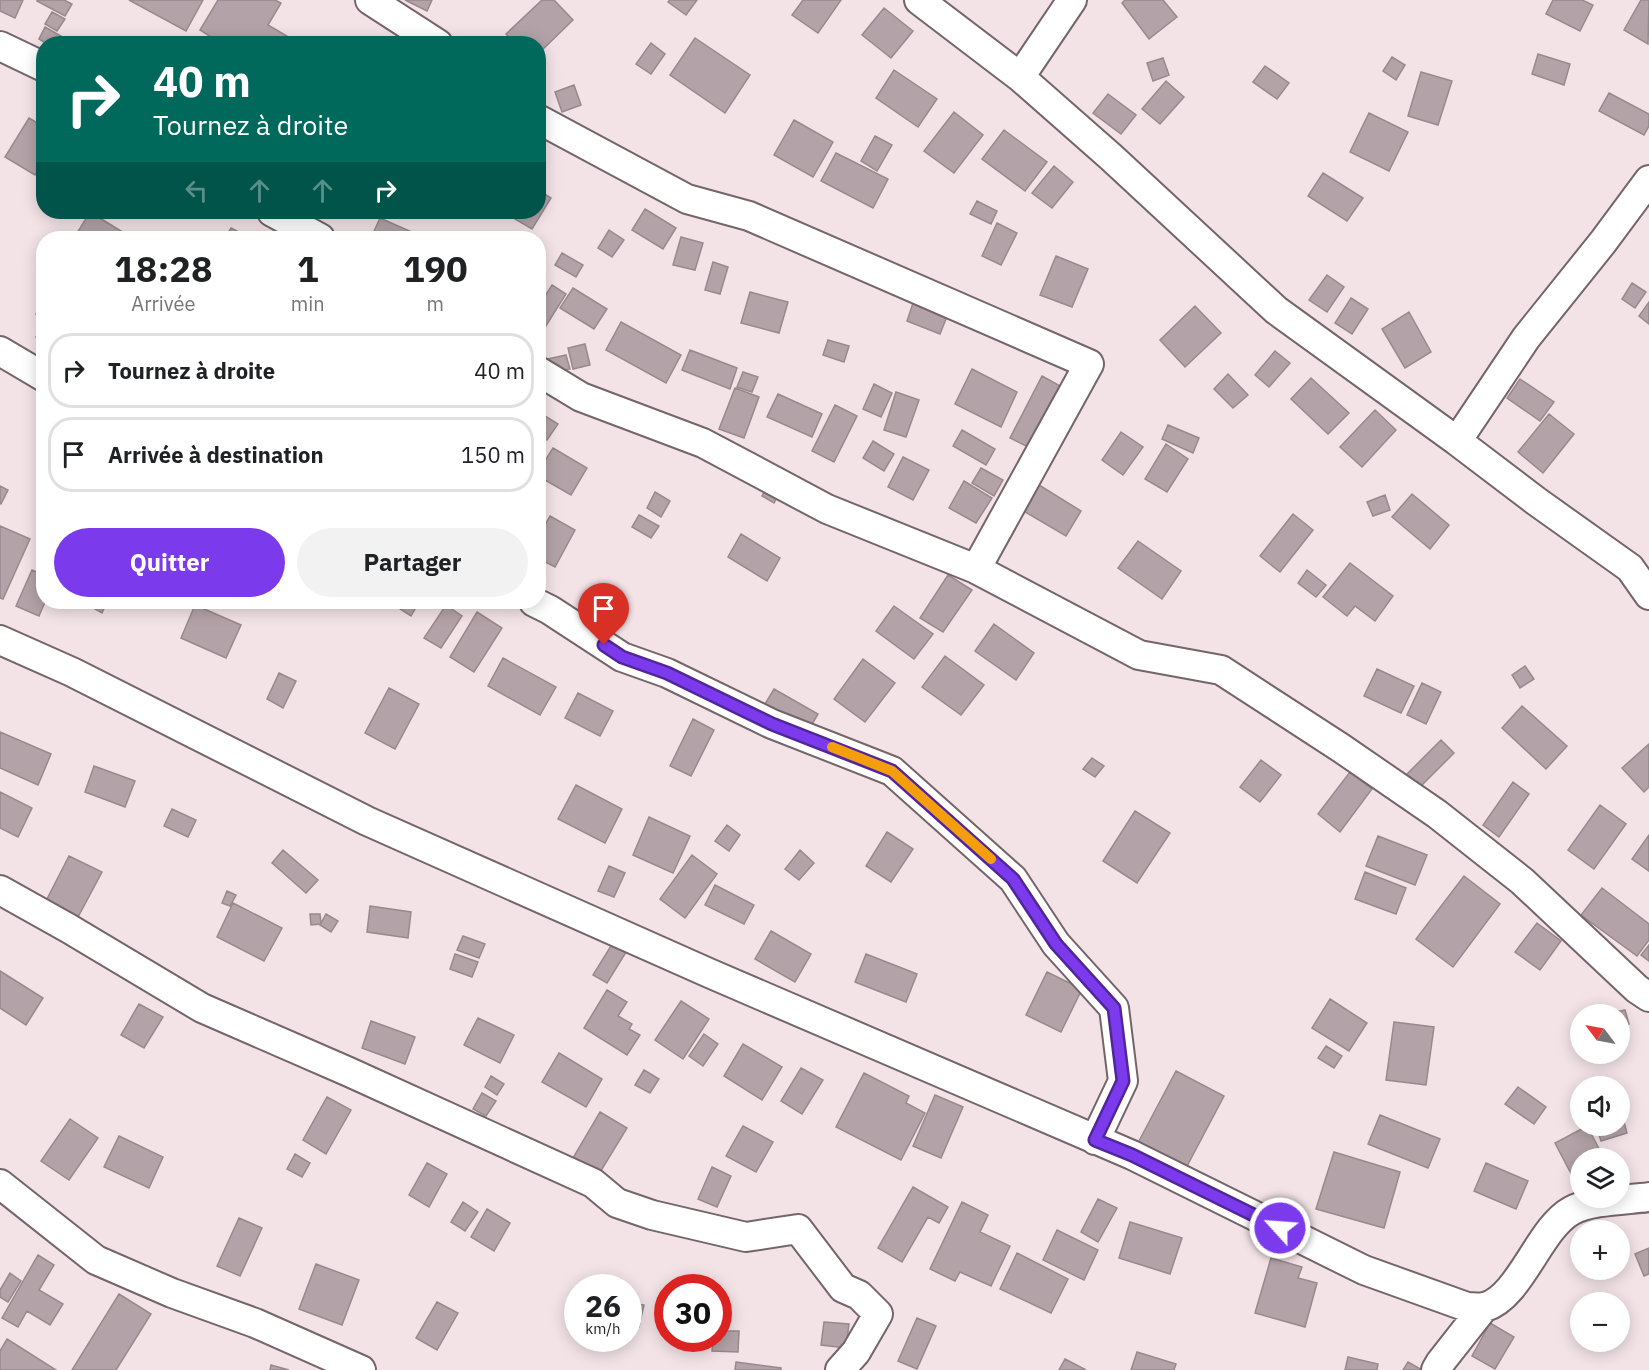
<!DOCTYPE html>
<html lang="fr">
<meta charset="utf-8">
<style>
body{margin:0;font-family:"IBM Plex Sans",sans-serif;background:#f2f2f2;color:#202124;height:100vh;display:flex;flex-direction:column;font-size:22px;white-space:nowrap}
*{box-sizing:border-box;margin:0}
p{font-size:20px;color:#757577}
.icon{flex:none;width:33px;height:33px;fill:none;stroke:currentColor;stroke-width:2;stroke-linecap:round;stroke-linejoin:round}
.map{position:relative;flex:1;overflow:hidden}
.panel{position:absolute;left:36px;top:231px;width:510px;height:378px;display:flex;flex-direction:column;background:#fff;border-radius:24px;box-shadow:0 3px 15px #0003}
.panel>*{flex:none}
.hud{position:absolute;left:36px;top:36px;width:510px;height:183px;border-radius:24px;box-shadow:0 3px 15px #0003;background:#00695c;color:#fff;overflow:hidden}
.needle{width:39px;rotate:302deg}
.controls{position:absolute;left:1570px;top:1004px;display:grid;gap:12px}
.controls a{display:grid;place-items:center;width:60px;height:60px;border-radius:50%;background:#fff;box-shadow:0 3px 15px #0003;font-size:30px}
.speed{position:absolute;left:564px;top:1274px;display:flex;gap:12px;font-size:30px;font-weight:700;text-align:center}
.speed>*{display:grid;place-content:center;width:78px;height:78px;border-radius:50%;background:#fff;box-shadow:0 3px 15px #0003;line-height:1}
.speed small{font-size:15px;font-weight:400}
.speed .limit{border:9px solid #d22;background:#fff;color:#111}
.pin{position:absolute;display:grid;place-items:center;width:51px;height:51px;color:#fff;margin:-62px -26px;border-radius:50% 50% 50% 0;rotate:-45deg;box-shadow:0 0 6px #0007}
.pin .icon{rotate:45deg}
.me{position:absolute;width:66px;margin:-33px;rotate:296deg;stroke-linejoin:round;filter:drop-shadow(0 0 4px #0008)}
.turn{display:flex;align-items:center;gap:21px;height:126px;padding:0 18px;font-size:27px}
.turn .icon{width:78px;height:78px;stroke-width:2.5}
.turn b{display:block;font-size:42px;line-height:51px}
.lanes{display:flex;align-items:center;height:57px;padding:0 18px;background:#0003;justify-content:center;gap:30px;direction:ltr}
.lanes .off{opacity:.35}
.eta{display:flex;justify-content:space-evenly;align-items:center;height:102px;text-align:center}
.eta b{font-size:36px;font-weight:700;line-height:42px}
.button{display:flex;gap:12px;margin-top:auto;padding:12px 18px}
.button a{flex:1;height:69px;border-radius:36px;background:#7c3aed;color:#fff;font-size:24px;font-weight:700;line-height:69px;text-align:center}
.button a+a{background:#f2f2f2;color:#202124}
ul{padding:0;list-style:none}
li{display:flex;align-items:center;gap:18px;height:75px;margin:0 12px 9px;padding:0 6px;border:3px solid #e0e0e0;border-radius:24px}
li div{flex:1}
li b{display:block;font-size:22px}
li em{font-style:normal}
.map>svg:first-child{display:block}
.building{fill:#b3a3a8;stroke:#98898d;stroke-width:1.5}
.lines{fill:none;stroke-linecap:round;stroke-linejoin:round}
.minor-casing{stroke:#736569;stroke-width:32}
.minor{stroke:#fff;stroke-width:28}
.route-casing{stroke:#51269a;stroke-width:15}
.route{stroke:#7c3aed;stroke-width:10}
.slow{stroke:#f59e0b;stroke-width:10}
</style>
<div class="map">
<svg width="1649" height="1370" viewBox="0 0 1649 1370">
<rect width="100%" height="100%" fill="#f3e3e7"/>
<path class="building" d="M 0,0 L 23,0 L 15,18 L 0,11 Z
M 37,0 L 64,0 L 72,4 L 65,16 L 37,1 Z
M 129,0 L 203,0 L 186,31 Z
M 218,0 L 275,0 L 281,3 L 268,25 L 292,39 L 290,44 L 222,44 L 200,30 Z
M 405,0 L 432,0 L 427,11 Z
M 542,0 L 554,0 L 573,20 L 538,54 L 538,44 L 515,44 L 506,34 Z
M 670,0 L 697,0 L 686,15 L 668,2 Z
M 803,0 L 841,0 L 818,33 L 792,15 Z
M 1125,0 L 1163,0 L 1177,17 L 1149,39 L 1122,3 Z
M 1553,0 L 1582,0 L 1593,5 L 1580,31 L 1546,14 Z
M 1641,0 L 1649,0 L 1648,44 L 1624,30 Z
M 884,8 L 913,31 L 891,58 L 862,35 Z
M 52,12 L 65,19 L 57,31 L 45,24 Z
M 45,27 L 61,36 L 56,44 L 47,44 L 39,39 Z
M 695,38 L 750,75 L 725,113 L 670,75 Z
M 651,43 L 665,54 L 651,74 L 636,64 Z
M 1538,54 L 1570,64 L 1564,85 L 1532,74 Z
M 1392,57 L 1405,65 L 1396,80 L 1383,71 Z
M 1163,58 L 1169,75 L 1153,81 L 1147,63 Z
M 1265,66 L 1289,83 L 1277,99 L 1253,82 Z
M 894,70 L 937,99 L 918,127 L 876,98 Z
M 1421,72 L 1452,81 L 1438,125 L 1408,116 Z
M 1166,81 L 1184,97 L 1160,124 L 1142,109 Z
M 574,85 L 581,105 L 562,112 L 555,92 Z
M 1609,93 L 1649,114 L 1649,126 L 1644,135 L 1599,111 Z
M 1108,94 L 1136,115 L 1121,134 L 1093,113 Z
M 954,112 L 983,135 L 954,173 L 924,151 Z
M 1369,113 L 1408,132 L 1389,171 L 1350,152 Z
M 29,118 L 44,127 L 44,161 L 35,175 L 5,157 Z
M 794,120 L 833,142 L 813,177 L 774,155 Z
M 1004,130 L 1047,162 L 1025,191 L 982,159 Z
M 875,136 L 892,145 L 877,171 L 861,161 Z
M 836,153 L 888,179 L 873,208 L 821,181 Z
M 1054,166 L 1073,182 L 1052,208 L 1032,193 Z
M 1323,173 L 1363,198 L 1347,221 L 1308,196 Z
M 538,190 L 551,198 L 532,229 L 503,212 L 538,212 Z
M 977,201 L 997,211 L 991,224 L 970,214 Z
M 645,209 L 676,228 L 663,249 L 632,230 Z
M 90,212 L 129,236 L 127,238 L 74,238 Z
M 380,218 L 421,236 L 420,238 L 371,238 Z
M 997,223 L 1017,233 L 1001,265 L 982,256 Z
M 231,228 L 250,238 L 225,238 Z
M 609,230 L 624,240 L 612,257 L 598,248 Z
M 681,237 L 703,243 L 695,270 L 673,265 Z
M 562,253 L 583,265 L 576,277 L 555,265 Z
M 1056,256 L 1088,269 L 1072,307 L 1040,295 Z
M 713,262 L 728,267 L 720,294 L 705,290 Z
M 1327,275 L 1344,287 L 1327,312 L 1309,300 Z
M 1632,283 L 1646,292 L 1635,308 L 1622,299 Z
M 552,285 L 566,294 L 544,329 L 538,326 L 538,307 Z
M 573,288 L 607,309 L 594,329 L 560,308 Z
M 750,292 L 788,302 L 779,333 L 741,323 Z
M 1351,298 L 1368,309 L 1352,334 L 1335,323 Z
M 914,300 L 948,314 L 940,334 L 907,321 Z
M 44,302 L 44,319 L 36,314 Z
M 1649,302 L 1649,324 L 1639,316 Z
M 1195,306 L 1221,333 L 1185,367 L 1160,340 Z
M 1409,312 L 1431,352 L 1405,368 L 1382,329 Z
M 621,322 L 681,355 L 666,383 L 606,350 Z
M 44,325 L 44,342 L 36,337 Z
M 828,340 L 849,346 L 844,362 L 823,355 Z
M 585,344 L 590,365 L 573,369 L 568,348 Z
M 690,350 L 737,368 L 730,389 L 682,370 Z
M 1275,351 L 1290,363 L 1269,387 L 1255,375 Z
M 566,355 L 570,369 L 546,375 L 543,360 Z
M 972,369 L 1017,392 L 1001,427 L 955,404 Z
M 743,372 L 758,377 L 752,392 L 737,387 Z
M 1228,374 L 1248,395 L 1233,408 L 1214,389 Z
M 1042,376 L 1062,387 L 1030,448 L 1010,438 Z
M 1311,378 L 1349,413 L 1328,434 L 1291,399 Z
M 1520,379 L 1554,402 L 1540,421 L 1507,398 Z
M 874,384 L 892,393 L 881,417 L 863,409 Z
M 735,388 L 759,397 L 744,438 L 719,429 Z
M 896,392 L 919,400 L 906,437 L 884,430 Z
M 778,394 L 822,414 L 812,437 L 767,417 Z
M 835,405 L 857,416 L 834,462 L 812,451 Z
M 1375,410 L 1396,430 L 1362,467 L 1340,447 Z
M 1549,414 L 1574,434 L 1543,473 L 1518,452 Z
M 545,416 L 558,424 L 547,440 L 538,434 L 538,427 Z
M 1168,425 L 1199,438 L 1193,453 L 1162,439 Z
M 962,430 L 995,449 L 986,465 L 953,446 Z
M 1121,432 L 1143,447 L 1123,475 L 1102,460 Z
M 873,441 L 894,454 L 884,471 L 863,458 Z
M 1166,444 L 1188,459 L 1167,492 L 1145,479 Z
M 553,448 L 587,468 L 571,495 L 538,476 L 538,472 Z
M 44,451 L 44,476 L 37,474 Z
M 903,457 L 929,470 L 913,500 L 888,487 Z
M 981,468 L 1003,480 L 994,496 L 972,483 Z
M 1031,480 L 1081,511 L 1066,536 L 1015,506 Z
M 964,481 L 992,498 L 976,523 L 949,508 Z
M 769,483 L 781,490 L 774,503 L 762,496 Z
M 0,486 L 8,490 L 1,504 L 0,503 Z
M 655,492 L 670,501 L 661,517 L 647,508 Z
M 1412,494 L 1449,525 L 1430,549 L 1392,517 Z
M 1385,495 L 1390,510 L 1373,516 L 1367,502 Z
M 1293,514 L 1313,530 L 1280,572 L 1260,556 Z
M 639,515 L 659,526 L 651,538 L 632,527 Z
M 550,516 L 575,530 L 555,567 L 538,558 L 538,537 Z
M 0,526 L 30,539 L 3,599 L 0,598 Z
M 741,534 L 780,558 L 767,581 L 728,557 Z
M 1138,541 L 1181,571 L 1162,599 L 1118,568 Z
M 1350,563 L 1393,596 L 1375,621 L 1355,606 L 1347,616 L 1323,597 Z
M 32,570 L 44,575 L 44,602 L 45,602 L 39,616 L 16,606 Z
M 1307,570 L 1326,585 L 1316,597 L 1298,583 Z
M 948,575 L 972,590 L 943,632 L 920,618 Z
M 90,602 L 107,602 L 102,613 L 88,605 Z
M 400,602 L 419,602 L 411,616 L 397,607 Z
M 195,605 L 241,625 L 226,658 L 181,638 Z
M 446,605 L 462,616 L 441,648 L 424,638 Z
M 894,606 L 933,634 L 914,659 L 876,631 Z
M 477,612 L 502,628 L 474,672 L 450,657 Z
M 994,624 L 1034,653 L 1016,680 L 975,651 Z
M 945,656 L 984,685 L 961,715 L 922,687 Z
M 503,658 L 556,687 L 540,715 L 488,686 Z
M 863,659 L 895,683 L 865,722 L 834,699 Z
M 1525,666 L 1534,679 L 1520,688 L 1512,675 Z
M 1377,669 L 1414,686 L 1401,713 L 1364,696 Z
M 279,673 L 296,681 L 283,708 L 267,699 Z
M 1422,683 L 1441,692 L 1426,724 L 1407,715 Z
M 389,688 L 419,704 L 395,749 L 365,733 Z
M 774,689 L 818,714 L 807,733 L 762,709 Z
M 578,693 L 613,711 L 600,736 L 565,718 Z
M 1522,706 L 1567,746 L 1546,769 L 1502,728 Z
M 693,719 L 714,730 L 691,776 L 670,766 Z
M 0,732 L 51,754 L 38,785 L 0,768 Z
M 1441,740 L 1454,753 L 1420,787 L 1407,774 Z
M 1649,744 L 1649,787 L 1644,792 L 1622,768 Z
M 1092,758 L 1104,766 L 1095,777 L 1083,769 Z
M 1261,760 L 1281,775 L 1260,802 L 1240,787 Z
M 94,766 L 135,781 L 125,807 L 85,792 Z
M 1350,772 L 1372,789 L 1340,832 L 1318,814 Z
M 1513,782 L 1529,794 L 1499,837 L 1483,825 Z
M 576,785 L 622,809 L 605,843 L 558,819 Z
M 0,792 L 32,808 L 18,837 L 0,828 Z
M 1600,805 L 1626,824 L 1594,869 L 1568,850 Z
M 172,809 L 196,820 L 188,837 L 164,826 Z
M 1135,811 L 1170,833 L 1137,883 L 1103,861 Z
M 649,817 L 690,836 L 673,873 L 633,855 Z
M 727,825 L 740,835 L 729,851 L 715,841 Z
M 887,832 L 913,849 L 891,882 L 866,866 Z
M 1649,835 L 1649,871 L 1632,859 Z
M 1378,836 L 1427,855 L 1415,885 L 1366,866 Z
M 283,850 L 318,880 L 306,893 L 272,863 Z
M 800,850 L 814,863 L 799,880 L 785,869 Z
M 692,855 L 717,874 L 685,918 L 660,899 Z
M 69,856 L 102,872 L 78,917 L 46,901 Z
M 609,866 L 625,873 L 614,897 L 598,891 Z
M 1365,872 L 1406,888 L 1396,914 L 1355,899 Z
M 1464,876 L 1500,904 L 1453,967 L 1416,939 Z
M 715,885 L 754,905 L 744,924 L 705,905 Z
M 1602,888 L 1649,924 L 1649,940 L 1637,956 L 1581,915 Z
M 227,891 L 236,895 L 230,906 L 222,903 Z
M 233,903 L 282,928 L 264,961 L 217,937 Z
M 370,906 L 411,912 L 408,938 L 367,932 Z
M 310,914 L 320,914 L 321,924 L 311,925 Z
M 326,914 L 338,921 L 331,932 L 320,925 Z
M 1537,923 L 1561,941 L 1540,970 L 1515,952 Z
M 771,931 L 811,954 L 795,982 L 755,959 Z
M 463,936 L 485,944 L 479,958 L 457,950 Z
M 614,941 L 628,949 L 607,983 L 593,975 Z
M 1649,945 L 1649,961 L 1641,955 Z
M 455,954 L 478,962 L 472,977 L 450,969 Z
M 866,954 L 917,974 L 906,1002 L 855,982 Z
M 0,971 L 43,998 L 26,1025 L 0,1008 Z
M 1047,972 L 1082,989 L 1061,1032 L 1026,1015 Z
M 607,990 L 627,1002 L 618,1016 L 632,1024 L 629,1029 L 640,1035 L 627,1055 L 584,1028 Z
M 1330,999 L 1367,1023 L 1349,1051 L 1312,1028 Z
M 681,1001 L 709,1019 L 683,1059 L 655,1040 Z
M 139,1004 L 163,1017 L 144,1048 L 121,1035 Z
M 1625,1010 L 1629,1024 L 1620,1026 L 1620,1014 L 1607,1014 Z
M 478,1018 L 514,1035 L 500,1063 L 464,1045 Z
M 371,1021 L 415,1037 L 405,1064 L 362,1048 Z
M 1394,1022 L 1434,1027 L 1426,1085 L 1386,1080 Z
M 704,1034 L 718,1044 L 703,1066 L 689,1056 Z
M 743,1044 L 782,1067 L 762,1100 L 724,1076 Z
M 1326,1046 L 1342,1056 L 1334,1068 L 1318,1058 Z
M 559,1053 L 602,1079 L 586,1107 L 542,1082 Z
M 1584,1053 L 1594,1053 L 1594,1057 L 1584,1058 Z
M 801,1068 L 823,1080 L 802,1114 L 781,1101 Z
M 644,1070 L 659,1079 L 650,1093 L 635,1085 Z
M 1176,1071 L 1224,1096 L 1186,1168 L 1138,1143 Z
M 864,1073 L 909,1096 L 906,1103 L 925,1113 L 901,1160 L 836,1127 Z
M 491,1076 L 504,1084 L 497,1095 L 485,1087 Z
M 1518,1087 L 1546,1107 L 1534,1124 L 1505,1104 Z
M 482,1093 L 496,1101 L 486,1116 L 473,1109 Z
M 935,1095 L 963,1107 L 941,1158 L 913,1146 Z
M 327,1097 L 351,1110 L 326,1154 L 303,1140 Z
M 600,1112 L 627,1128 L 599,1174 L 573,1158 Z
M 1622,1114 L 1627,1133 L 1601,1141 L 1596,1125 L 1620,1125 L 1620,1115 Z
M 1380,1115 L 1440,1139 L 1428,1168 L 1368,1144 Z
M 70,1119 L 98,1138 L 69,1180 L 41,1161 Z
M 743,1126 L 773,1142 L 756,1172 L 726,1156 Z
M 1587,1126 L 1604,1158 L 1581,1158 L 1581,1181 L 1576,1183 L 1555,1143 Z
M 119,1136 L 163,1157 L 149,1188 L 104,1167 Z
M 1334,1152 L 1400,1172 L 1384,1228 L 1316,1209 Z
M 295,1154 L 310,1163 L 302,1177 L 287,1169 Z
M 427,1163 L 447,1174 L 429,1207 L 409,1195 Z
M 1486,1163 L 1528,1181 L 1516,1209 L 1474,1191 Z
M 712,1167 L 731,1176 L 717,1207 L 698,1199 Z
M 913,1187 L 948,1207 L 939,1223 L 928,1217 L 902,1262 L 878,1248 Z
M 1098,1199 L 1117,1208 L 1098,1242 L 1081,1232 Z
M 463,1202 L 478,1212 L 465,1231 L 451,1222 Z
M 962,1202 L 988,1215 L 980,1232 L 1010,1246 L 991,1286 L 960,1272 L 955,1281 L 930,1269 Z
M 487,1209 L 510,1223 L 494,1251 L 471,1237 Z
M 239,1218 L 262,1228 L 240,1276 L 217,1266 Z
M 1130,1222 L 1182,1238 L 1170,1274 L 1119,1258 Z
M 1057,1230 L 1098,1250 L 1084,1280 L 1043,1260 Z
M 1649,1248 L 1649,1274 L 1644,1276 L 1635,1254 Z
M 1017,1253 L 1068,1279 L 1051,1313 L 1000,1289 Z
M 38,1255 L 54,1265 L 39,1290 L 63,1304 L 50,1325 L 27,1311 L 18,1327 L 2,1318 Z
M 1271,1258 L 1302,1267 L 1298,1278 L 1317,1283 L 1305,1327 L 1255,1313 Z
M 316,1264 L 359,1280 L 342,1325 L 299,1309 Z
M 10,1273 L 21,1281 L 8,1302 L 0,1297 L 0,1290 Z
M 119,1294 L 151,1314 L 116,1370 L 72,1370 Z
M 437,1302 L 458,1313 L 437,1350 L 416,1338 Z
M 628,1302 L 644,1305 L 639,1327 L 628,1325 Z
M 917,1318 L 936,1326 L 917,1369 L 898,1361 Z
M 824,1322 L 849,1324 L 846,1348 L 821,1345 Z
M 1490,1323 L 1514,1337 L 1495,1369 L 1472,1356 Z
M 718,1331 L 739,1331 L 738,1352 L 712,1351 L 713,1338 L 718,1338 Z
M 7,1339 L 56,1370 L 0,1370 L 0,1351 Z
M 1137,1352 L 1176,1364 L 1174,1370 L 1131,1370 Z
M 1348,1357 L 1378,1364 L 1377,1370 L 1345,1370 Z
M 1065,1359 L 1086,1370 L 1059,1370 Z
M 736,1362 L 781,1368 L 781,1370 L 735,1370 Z
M 1408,1362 L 1422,1370 L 1403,1370 Z
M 271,1365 L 289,1370 L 270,1370 Z"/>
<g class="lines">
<g class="minor-casing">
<path id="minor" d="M 370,0 L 438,44
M 919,0 L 1020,77 L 1111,157 L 1276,310 L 1457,441 L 1536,501 L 1630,568 L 1649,595
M 0,46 L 44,67
M 1020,77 L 1072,0
M 538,119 L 687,199 L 749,216 L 1089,364 L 976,569
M 272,212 L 320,238
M 0,351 L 44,377
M 538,371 L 581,397 L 703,443 L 827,509 L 976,569 L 1139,655 L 1221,670 L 1341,748 L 1437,814 L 1522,881 L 1637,989 L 1649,997
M 1457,441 L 1526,338 L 1603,242 L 1649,180
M 534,602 L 550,610 L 622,657 L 667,673 L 772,724 L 892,771 L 1013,879 L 1056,944 L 1114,1008 L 1123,1081 L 1095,1140
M 0,640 L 72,672 L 367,821 L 709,973 L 1132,1155 L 1364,1270 L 1467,1307 C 1472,1307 1480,1308 1485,1307 C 1520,1297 1539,1229 1571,1211 C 1590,1200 1627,1200 1649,1197
M 0,890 L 68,928 L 202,1008 L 349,1072 L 593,1183 L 617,1203 L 652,1215 L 746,1237 L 798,1229 L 843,1288 L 859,1295 L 878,1314 L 856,1352 L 840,1370
M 0,1184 L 96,1260 L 172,1293 L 255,1323 L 361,1370
M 1436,1370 L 1440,1363 L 1484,1307"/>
</g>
<use href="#minor" class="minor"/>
</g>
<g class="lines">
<g class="route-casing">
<path id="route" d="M 604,645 L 622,657 L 667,673 L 772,724 L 892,771 L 1013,879 L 1056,944 L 1114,1008 L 1123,1081 L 1095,1140 L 1132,1155 L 1280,1228"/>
</g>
<use href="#route" class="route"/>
<path class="slow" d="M 832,747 L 892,771 L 991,859"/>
</g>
</svg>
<div class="controls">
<a><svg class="needle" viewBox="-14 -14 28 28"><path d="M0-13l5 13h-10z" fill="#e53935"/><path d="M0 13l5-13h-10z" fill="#757577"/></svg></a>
<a><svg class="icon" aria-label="sound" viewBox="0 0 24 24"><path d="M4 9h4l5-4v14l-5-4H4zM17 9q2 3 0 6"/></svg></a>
<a><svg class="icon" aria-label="layers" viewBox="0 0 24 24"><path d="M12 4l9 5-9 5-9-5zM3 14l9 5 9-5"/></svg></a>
<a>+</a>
<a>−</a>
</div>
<div class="speed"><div>26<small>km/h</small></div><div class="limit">30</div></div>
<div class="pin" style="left:604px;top:645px;background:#d93025"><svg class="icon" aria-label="arrive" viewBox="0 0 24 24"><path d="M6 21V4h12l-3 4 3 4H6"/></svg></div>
<svg class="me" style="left:1280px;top:1228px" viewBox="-20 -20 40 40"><circle r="17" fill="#7c3aed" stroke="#fff" stroke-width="3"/><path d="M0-11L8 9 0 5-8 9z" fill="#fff"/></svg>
<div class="hud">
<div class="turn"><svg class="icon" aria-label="right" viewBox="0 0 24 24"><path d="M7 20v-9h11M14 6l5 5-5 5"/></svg><div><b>40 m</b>Tournez à droite</div></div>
<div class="lanes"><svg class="icon off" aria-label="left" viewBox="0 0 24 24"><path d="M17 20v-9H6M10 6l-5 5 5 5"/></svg><svg class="icon off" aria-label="ahead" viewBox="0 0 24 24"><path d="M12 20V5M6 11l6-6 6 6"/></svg><svg class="icon off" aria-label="ahead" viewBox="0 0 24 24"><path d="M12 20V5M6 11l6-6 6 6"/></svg><svg class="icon" aria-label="right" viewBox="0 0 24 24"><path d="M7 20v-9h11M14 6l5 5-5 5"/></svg></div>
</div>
<section class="panel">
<div class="eta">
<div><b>18:28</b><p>Arrivée</p></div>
<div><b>1</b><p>min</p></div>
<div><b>190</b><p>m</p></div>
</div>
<ul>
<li><svg class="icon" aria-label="right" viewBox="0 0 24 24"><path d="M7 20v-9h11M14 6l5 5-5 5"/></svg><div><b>Tournez à droite</b></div><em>40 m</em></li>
<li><svg class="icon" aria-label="arrive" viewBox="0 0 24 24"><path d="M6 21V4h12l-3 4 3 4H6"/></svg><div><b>Arrivée à destination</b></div><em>150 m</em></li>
</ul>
<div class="button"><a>Quitter</a><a>Partager</a></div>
</section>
</div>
